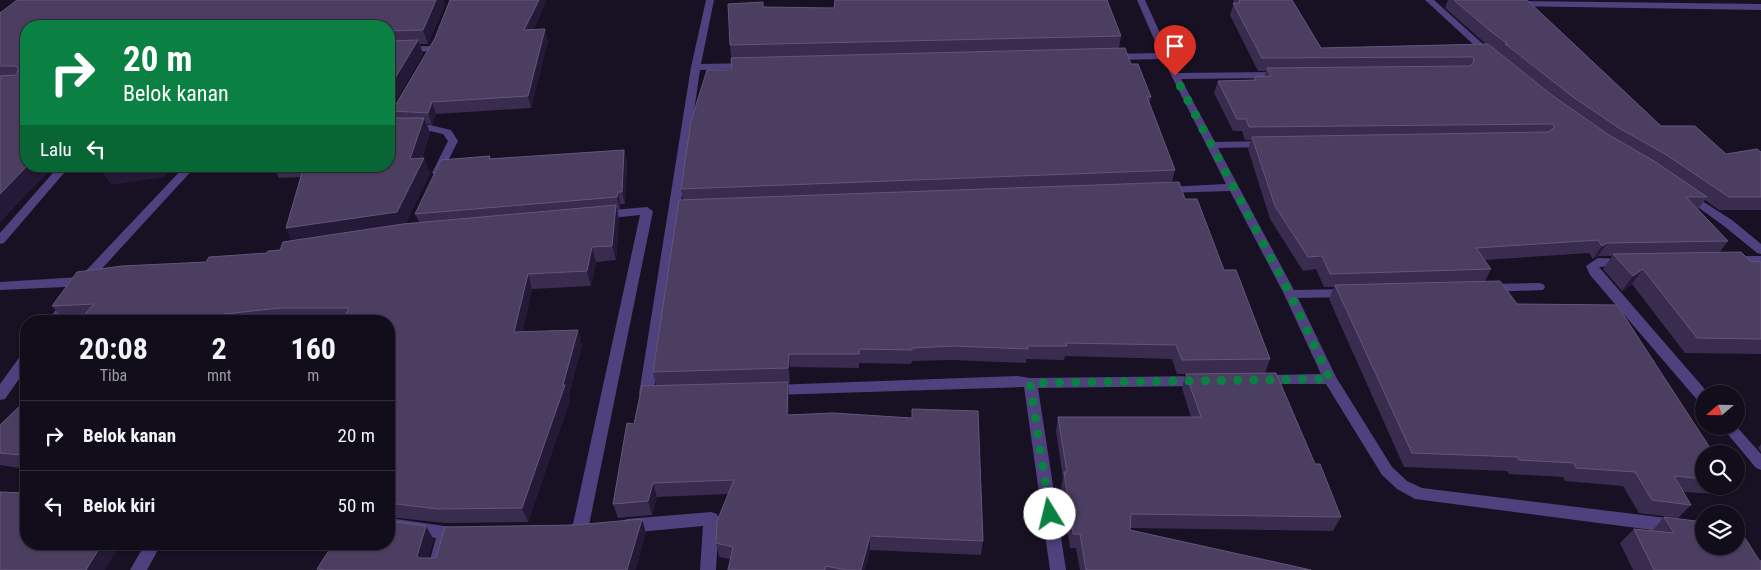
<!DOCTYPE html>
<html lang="id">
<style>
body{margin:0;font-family:"Roboto Condensed",sans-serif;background:#1e1b27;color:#f1f3f6;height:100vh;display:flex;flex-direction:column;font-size:19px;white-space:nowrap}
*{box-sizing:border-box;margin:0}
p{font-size:16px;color:#9c9ca2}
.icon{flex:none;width:28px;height:28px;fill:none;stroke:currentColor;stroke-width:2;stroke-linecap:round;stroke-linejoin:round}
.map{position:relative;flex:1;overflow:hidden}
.drawer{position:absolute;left:20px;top:315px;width:375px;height:235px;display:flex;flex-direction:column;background:#110d1a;border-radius:20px;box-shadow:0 1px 4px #0004,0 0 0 1px #302d39}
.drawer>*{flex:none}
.banner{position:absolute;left:20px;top:20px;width:375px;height:152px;border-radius:20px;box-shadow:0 1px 4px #0004,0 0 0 1px #302d39;background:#0b8043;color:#fff;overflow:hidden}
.needle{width:32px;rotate:250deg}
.fabs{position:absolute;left:1695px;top:385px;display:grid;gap:10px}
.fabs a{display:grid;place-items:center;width:50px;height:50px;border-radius:50%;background:#110d1a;box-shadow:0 1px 4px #0004,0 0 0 1px #302d39;font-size:25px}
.pin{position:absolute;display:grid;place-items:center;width:42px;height:42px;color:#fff;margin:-51px -21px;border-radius:50% 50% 50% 0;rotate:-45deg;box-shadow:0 0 5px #0007}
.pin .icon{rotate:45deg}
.me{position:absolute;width:55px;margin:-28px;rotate:351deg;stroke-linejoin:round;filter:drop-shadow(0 0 4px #0008)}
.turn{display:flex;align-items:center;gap:18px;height:105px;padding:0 20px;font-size:22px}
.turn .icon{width:65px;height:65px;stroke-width:2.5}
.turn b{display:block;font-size:35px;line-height:42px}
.then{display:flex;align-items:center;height:48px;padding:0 20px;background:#0003;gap:10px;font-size:19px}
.eta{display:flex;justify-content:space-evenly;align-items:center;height:85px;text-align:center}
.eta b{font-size:30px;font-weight:700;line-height:35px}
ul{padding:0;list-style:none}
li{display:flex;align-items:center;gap:15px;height:70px;padding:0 20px;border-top:1px solid #302d39}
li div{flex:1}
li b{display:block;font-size:19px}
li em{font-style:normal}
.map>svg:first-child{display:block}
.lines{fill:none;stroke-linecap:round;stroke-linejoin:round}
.minor{fill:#4e417d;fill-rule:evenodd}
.wall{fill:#3a2c4f}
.shaded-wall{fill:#241936}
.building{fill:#4c3e61;stroke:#63567a}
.route{stroke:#0b8043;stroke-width:9;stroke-dasharray:0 16.2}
</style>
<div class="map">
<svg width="1761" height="570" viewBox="0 0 1761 570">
<rect width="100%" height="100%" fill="#171123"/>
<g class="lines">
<path class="minor" d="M 706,0 L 714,0 L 701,64 L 749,63 L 754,66 L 749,69 L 700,70 L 654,389 L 659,390 L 661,394 L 659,398 L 654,399 L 641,398 L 639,394 L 691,67 Z
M 1137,0 L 1145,0 L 1178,73 L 1280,72 L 1285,75 L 1280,78 L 1181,79 L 1215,142 L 1265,141 L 1270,144 L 1265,147 L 1218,148 L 1294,290 L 1348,289 L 1354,293 L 1348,297 L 1298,298 L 1336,377 L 1392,467 L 1407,481 L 1422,488 L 1675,519 L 1681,521 L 1683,526 L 1681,531 L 1675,533 L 1415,499 L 1397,489 L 1382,475 L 1326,384 L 1259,384 L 1257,380 L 1259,376 L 1264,375 L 1321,374 L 1284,294 L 1230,191 L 1165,193 L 1159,190 L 1165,187 L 1226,184 L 1163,59 L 1111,60 L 1106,57 L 1111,54 L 1160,53 Z
M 1425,0 L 1434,0 L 1493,53 L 1493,57 L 1487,57 Z
M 1516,1 L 1761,4 L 1761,10 L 1513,6 L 1512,4 Z
M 432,46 L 435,47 L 435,51 L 389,53 L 389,47 Z
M 389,125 L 430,125 L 451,130 L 458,141 L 441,175 L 437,176 L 432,173 L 448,141 L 443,134 L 430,131 L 389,131 Z
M 59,166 L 70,166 L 4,243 L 0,244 L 0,233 Z
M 185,166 L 196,166 L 86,286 L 0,290 L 0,282 L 80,277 Z
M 1688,192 L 1732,220 L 1761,244 L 1761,254 L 1757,253 L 1724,226 L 1684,197 L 1682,195 Z
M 647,207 L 653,211 L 588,530 L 586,535 L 570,538 L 564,536 L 562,531 L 564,526 L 573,524 L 640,215 L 601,219 L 595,215 L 601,211 Z
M 1732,256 L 1761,256 L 1761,264 L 1728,263 L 1726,260 Z
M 1598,258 L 1629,259 L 1631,262 L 1629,265 L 1599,267 L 1709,394 L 1704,394 L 1704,403 L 1699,402 L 1590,275 L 1586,266 Z
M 1539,283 L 1543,284 L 1545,287 L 1543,290 L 1488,292 L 1482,288 L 1488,284 Z
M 68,297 L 72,298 L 74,301 L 61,321 L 48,321 L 64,298 Z
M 26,354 L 26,369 L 5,399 L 0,400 L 0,384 L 21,355 Z
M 1017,376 L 1030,378 L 1202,376 L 1207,377 L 1209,381 L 1207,385 L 1202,386 L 1038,388 L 1066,570 L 1050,570 L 1024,387 L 772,395 L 767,394 L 765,390 L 767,386 L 772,385 Z
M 1721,426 L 1736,426 L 1761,454 L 1761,470 L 1756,468 Z
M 711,512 L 717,514 L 719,519 L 716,570 L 700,570 L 703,526 L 627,533 L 621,531 L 619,526 L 621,521 L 627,519 Z
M 389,518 L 451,527 L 453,532 L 443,570 L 427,570 L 436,538 L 389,532 Z
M 145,544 L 161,544 L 147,570 L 130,570 Z"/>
</g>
<path class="wall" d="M 547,0 L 533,30 L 548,40 L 531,108 L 436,114 L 432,125 L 427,124 L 430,133 L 422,158 L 430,173 L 406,223 L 419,222 L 415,214 L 490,156 L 490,159 L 624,150 L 627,162 L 625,204 L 620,204 L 620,209 L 617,209 L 619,219 L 616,260 L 596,262 L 591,286 L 532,289 L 523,331 L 582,344 L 569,395 L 570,400 L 528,522 L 445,523 L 389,517 L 389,321 L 79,321 L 80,320 L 64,320 L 52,306 L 206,262 L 267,253 L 280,250 L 292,240 L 286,228 L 301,177 L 279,178 L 273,166 L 389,166 L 394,118 L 392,111 Z
M 1233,0 L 1292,0 L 1321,48 L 1486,44 L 1445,8 L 1448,0 L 1527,0 L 1661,126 L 1726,154 L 1761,152 L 1761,210 L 1719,210 L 1705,200 L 1698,209 L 1728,241 L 1720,252 L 1750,261 L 1761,262 L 1761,354 L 1685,353 L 1632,284 L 1622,291 L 1603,269 L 1612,256 L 1598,256 L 1593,259 L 1589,253 L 1484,260 L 1491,269 L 1485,281 L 1517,304 L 1704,454 L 1704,486 L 1726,486 L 1718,494 L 1683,492 L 1691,505 L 1678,518 L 1639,513 L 1623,486 L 1565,481 L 1563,477 L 1509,474 L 1507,471 L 1404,467 L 1329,299 L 1334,287 L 1324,287 L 1316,269 L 1303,271 L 1270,219 L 1248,149 L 1251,140 L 1245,140 L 1242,131 L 1233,131 L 1214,93 L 1218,81 L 1253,80 L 1254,77 L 1264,77 L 1266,71 L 1258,71 L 1230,15 L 1234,3 Z
M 445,4 L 428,44 L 419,44 L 423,54 L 389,112 L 389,26 L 26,26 L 26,166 L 55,166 L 38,182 L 0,222 L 0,13 Z
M 763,7 L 1121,36 L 1119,48 L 1131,64 L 1151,97 L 1149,103 L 1175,170 L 1172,182 L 1185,199 L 1224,270 L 1270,359 L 1265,373 L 1315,464 L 1341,517 L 1333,531 L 1130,528 L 1130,530 L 1311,570 L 1080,570 L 1076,548 L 1070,548 L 1061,486 L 1063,478 L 1056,431 L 1058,417 L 1191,417 L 1182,388 L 1186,374 L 1177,374 L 1172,359 L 1065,356 L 1064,360 L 1026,359 L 1026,363 L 953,360 L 912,361 L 911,364 L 859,363 L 859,368 L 790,367 L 790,382 L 744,383 L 789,396 L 789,415 L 983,541 L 981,555 L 870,550 L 865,570 L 728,570 L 730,559 L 719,557 L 716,543 L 728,494 L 657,497 L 652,515 L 618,518 L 613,504 L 634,424 L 656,386 L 653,372 L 683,200 L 681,189 L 732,70 L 730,45 Z
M 26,400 L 26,469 L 0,465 L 0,425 Z
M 1761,444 L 1761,452 L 1758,448 Z
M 1664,517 L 1704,546 L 1759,560 L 1761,570 L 1633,570 L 1620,543 L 1634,529 L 1652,531 Z"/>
<path class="shaded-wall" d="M 436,0 L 444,0 L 445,4 L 428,44 L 423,30 Z
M 539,0 L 547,0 L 527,42 L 524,30 Z
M 545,29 L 548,40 L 531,108 L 528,96 Z
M 418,40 L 423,54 L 389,112 L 389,88 Z
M 432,102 L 436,114 L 432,125 L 428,113 Z
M 424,118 L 430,133 L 417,172 L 424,158 L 430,173 L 404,227 L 294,244 L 286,228 L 410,159 Z
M 624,150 L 627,162 L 625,204 L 622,192 Z
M 27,166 L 55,166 L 38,182 L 0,222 L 0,194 Z
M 123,166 L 170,166 L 165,177 L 111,185 L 101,170 Z
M 618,192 L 620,204 L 620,209 L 617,197 Z
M 616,205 L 619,219 L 616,260 L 612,246 Z
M 1607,243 L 1598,256 L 1593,259 L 1602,246 Z
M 592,247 L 596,262 L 591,286 L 587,271 Z
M 1643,269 L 1632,284 L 1622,291 L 1633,276 Z
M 528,274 L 532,289 L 520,346 L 514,332 Z
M 224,314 L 228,321 L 220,321 Z
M 578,330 L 582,344 L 569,395 L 570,400 L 528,522 L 522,508 L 563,385 Z
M 789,354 L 790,367 L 790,382 L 788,368 Z
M 788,382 L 789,396 L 789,429 L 787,415 Z
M 26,449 L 26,462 L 20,455 Z
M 653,483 L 657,497 L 652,515 L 648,501 Z
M 642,519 L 646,533 L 636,570 L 627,570 Z
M 426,526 L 434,540 L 425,569 L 417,556 Z
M 870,536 L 870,550 L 865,570 L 861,570 Z
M 102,544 L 121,544 L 105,570 L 86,570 Z"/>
<path class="building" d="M 17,0 L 436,0 L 423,30 L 389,31 L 389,26 L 26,26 L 26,166 L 27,166 L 0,194 L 0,76 L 17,75 L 18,68 L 16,66 L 0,66 L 0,13 Z
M 450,0 L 539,0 L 524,30 L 545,29 L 528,96 L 432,102 L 428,113 L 392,111 L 435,38 Z
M 835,0 L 1107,0 L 1121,36 L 730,45 L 728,4 L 763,2 L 763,7 L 834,8 Z
M 1239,0 L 1292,0 L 1321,48 L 1488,44 L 1553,96 L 1609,135 L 1654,161 L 1707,197 L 1686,197 L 1728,241 L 1607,243 L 1602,246 L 1598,240 L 1476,248 L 1491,269 L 1330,274 L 1322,256 L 1308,257 L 1275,206 L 1252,137 L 1548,132 L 1555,127 L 1552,124 L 1249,127 L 1246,119 L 1237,119 L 1218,81 L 1256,80 L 1254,77 L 1271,76 L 1267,68 L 1469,66 L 1473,64 L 1474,59 L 1472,57 L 1262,58 L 1233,3 L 1240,3 Z
M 1454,0 L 1527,0 L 1661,126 L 1695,126 L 1726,154 L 1757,149 L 1761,152 L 1761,197 L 1729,197 L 1665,154 L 1619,128 L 1573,97 L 1508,46 L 1505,44 L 1508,44 L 1489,30 Z
M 418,40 L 389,88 L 389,41 Z
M 1125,48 L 1131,64 L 1138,64 L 1151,97 L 1147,97 L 1175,170 L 681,189 L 691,121 L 707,70 L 732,70 L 731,58 Z
M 389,118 L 424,118 L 410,159 L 424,158 L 397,212 L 286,228 L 304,166 L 389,166 Z
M 624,150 L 622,192 L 618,192 L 617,197 L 415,214 L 441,160 L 490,156 L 489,159 Z
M 102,166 L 123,166 L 101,170 Z
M 1179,182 L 1185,199 L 1197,199 L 1224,270 L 1236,270 L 1270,359 L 1182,360 L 1176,345 L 1066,343 L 1067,346 L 1028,346 L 1028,349 L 954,346 L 912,348 L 912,350 L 859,349 L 859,354 L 789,354 L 788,368 L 653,372 L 679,200 Z
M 616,205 L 612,246 L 592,247 L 587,271 L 528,274 L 514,332 L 578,330 L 563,385 L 565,385 L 522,508 L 437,509 L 389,503 L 389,465 L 393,456 L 389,456 L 389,321 L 342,321 L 349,308 L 280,308 L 224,314 L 220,321 L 79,321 L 94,304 L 52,306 L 77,272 L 122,266 L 206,262 L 209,257 L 267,253 L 268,251 L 280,250 L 283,242 L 403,224 Z
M 1741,252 L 1750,261 L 1761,262 L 1761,339 L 1697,338 L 1643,269 L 1633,276 L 1613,254 Z
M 1500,281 L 1517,304 L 1617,305 L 1714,454 L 1704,454 L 1704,479 L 1674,476 L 1691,505 L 1652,500 L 1635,472 L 1576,468 L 1574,463 L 1519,460 L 1517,457 L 1412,453 L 1335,285 Z
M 1276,373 L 1315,464 L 1320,464 L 1341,517 L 1131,514 L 1130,530 L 1311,570 L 1086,570 L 1080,534 L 1073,534 L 1064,472 L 1067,472 L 1058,417 L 1201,417 L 1186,374 Z
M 788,382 L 787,415 L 833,413 L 912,418 L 912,409 L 978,411 L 983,541 L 870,536 L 861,570 L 847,570 L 825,566 L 825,570 L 728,570 L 733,547 L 716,543 L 717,521 L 734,480 L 653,483 L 648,501 L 613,504 L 627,423 L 634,424 L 642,386 Z
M 26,400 L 26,449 L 20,455 L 0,453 L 0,425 Z
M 0,492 L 26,493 L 26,544 L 102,544 L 86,570 L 0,570 Z
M 1664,517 L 1704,522 L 1704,546 L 1736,546 L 1736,537 L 1745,538 L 1759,560 L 1761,561 L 1761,570 L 1654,570 L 1634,529 L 1674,533 Z
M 642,519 L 627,570 L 326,570 L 317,569 L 333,544 L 389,544 L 389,521 L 426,526 L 417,556 L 419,558 L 436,558 L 445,527 L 575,525 Z"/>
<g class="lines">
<path class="route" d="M 1050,514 L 1030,383 L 1330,379 L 1290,294 L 1175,76"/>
</g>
</svg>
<div class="fabs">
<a><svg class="needle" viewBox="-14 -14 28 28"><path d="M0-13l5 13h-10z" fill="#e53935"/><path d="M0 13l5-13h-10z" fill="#9c9ca2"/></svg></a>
<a><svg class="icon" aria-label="search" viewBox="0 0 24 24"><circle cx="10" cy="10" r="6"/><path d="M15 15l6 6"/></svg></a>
<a><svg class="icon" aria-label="layers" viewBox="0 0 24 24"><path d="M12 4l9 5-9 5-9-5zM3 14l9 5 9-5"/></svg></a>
</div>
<div class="pin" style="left:1175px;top:76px;background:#d93025"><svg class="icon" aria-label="arrive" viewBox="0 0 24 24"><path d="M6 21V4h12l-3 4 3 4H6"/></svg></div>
<svg class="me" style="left:1050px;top:514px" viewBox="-20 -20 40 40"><circle r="19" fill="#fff"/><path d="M0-13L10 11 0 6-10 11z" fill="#0b8043"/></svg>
<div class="banner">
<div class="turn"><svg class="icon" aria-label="right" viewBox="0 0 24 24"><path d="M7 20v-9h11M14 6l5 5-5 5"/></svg><div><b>20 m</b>Belok kanan</div></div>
<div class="then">Lalu<svg class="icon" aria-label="left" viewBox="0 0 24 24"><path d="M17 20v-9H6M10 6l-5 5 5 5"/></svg></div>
</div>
<section class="drawer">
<div class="eta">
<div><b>20:08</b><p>Tiba</p></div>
<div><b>2</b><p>mnt</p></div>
<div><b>160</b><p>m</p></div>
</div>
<ul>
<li><svg class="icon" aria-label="right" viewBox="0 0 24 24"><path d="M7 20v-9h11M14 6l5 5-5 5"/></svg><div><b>Belok kanan</b></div><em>20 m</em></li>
<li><svg class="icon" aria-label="left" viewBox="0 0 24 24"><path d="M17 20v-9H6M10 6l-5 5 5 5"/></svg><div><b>Belok kiri</b></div><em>50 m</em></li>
</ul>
</section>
</div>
